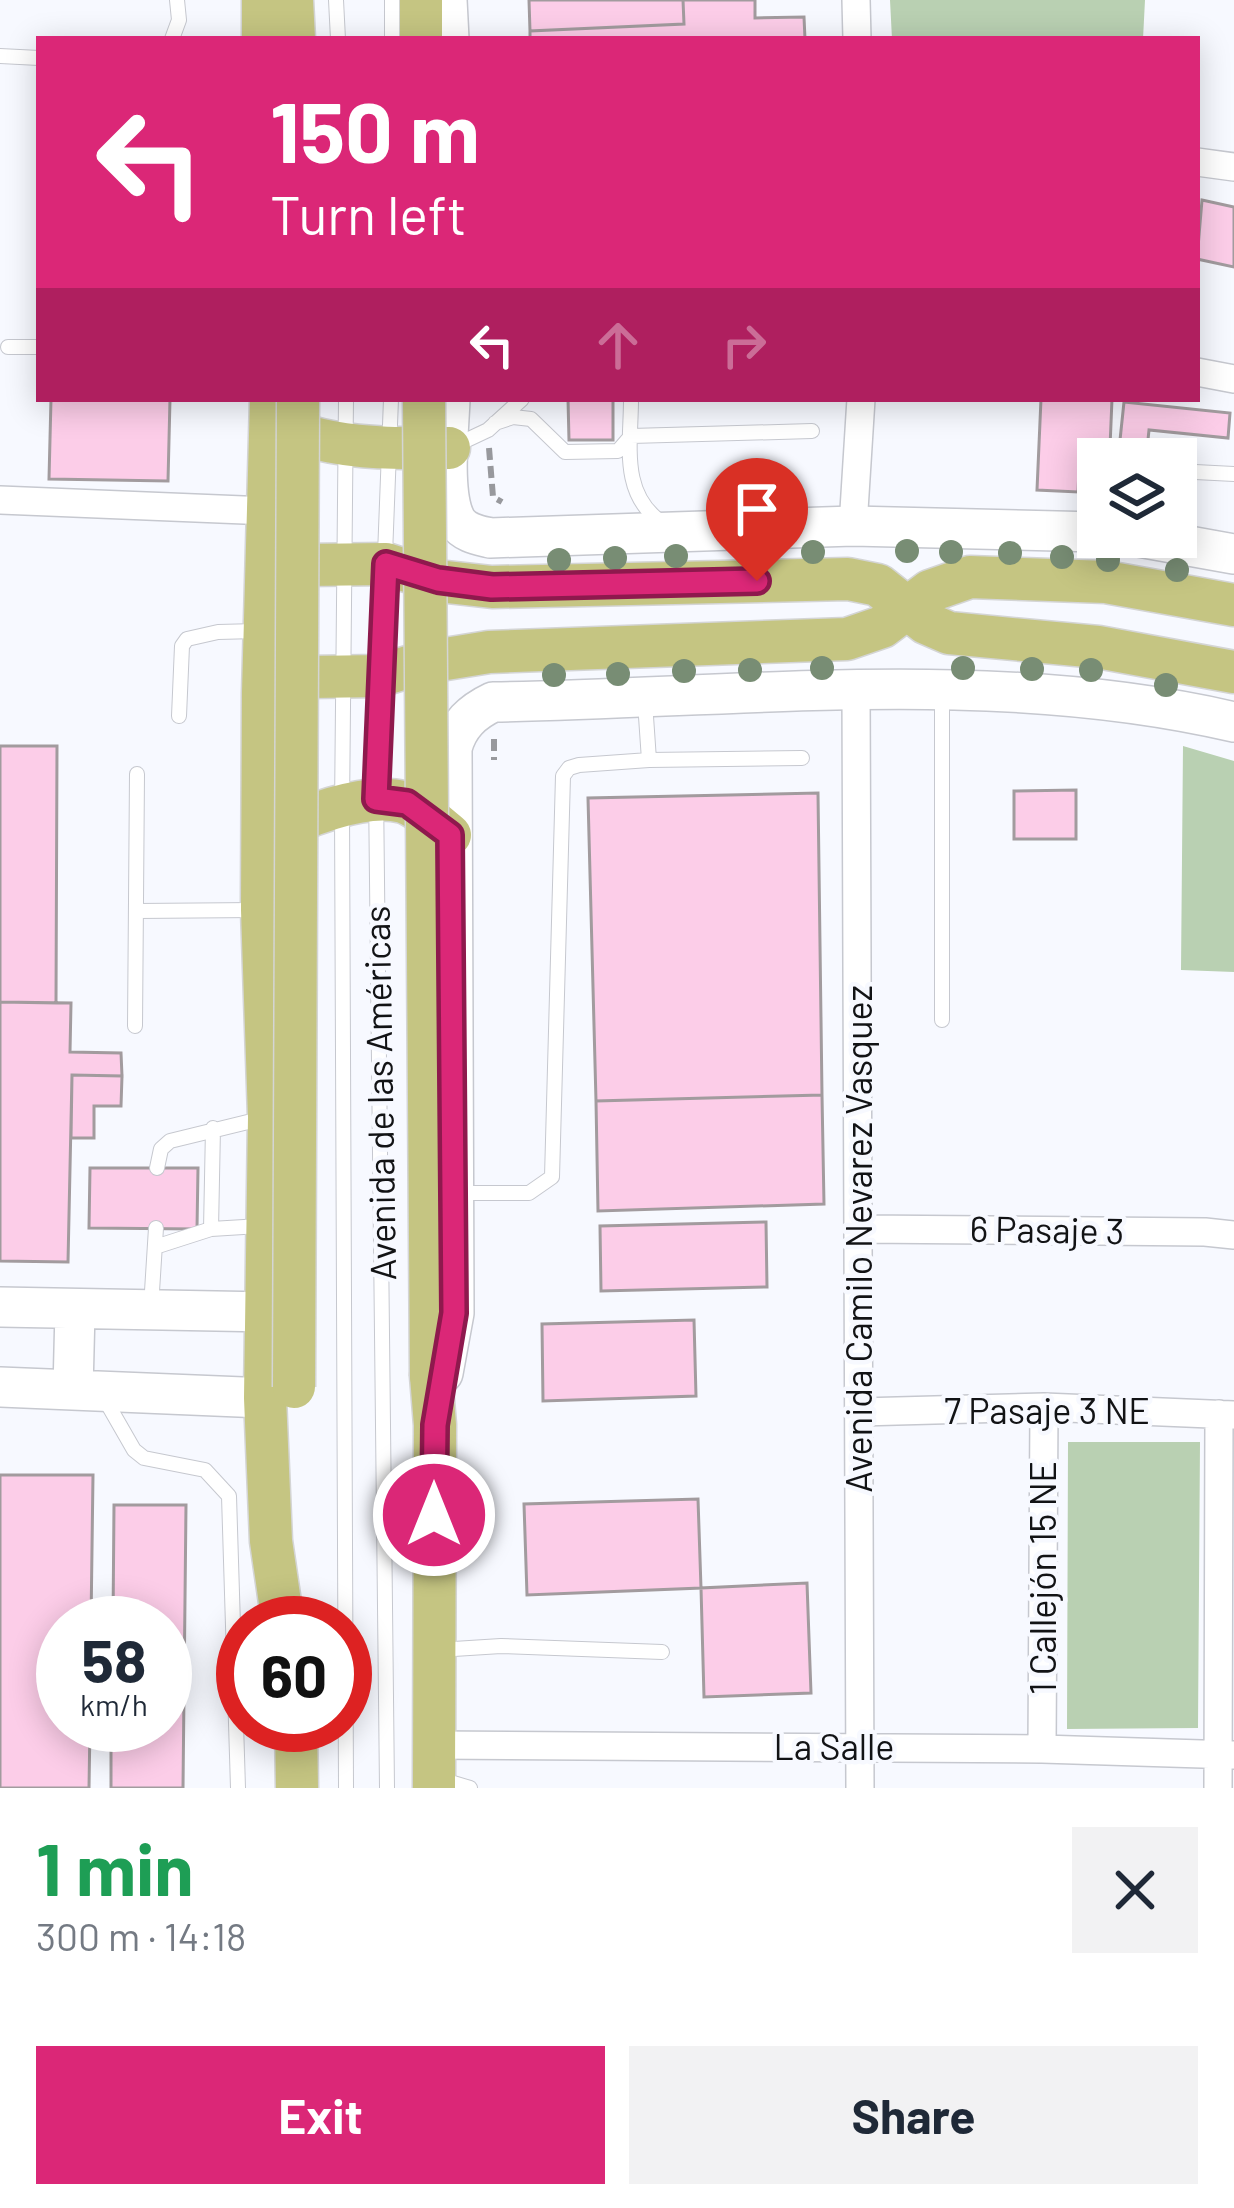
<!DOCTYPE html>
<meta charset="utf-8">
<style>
body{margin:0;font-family:Barlow,sans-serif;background:#f2f2f3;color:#1f2937;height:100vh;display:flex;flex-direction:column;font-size:45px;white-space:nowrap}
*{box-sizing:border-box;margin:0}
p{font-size:39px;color:#747a83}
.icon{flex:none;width:66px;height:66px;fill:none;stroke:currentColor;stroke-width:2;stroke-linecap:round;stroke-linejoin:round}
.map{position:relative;height:1788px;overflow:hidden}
.details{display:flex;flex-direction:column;background:#fff;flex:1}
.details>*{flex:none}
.banner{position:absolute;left:36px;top:36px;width:1164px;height:366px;border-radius:0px;box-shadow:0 6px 30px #0003;background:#db2777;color:#fff;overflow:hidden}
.controls{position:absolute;left:1077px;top:438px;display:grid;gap:24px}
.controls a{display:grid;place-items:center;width:120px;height:120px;border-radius:0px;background:#fff;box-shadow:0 6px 30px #0003;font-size:60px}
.speed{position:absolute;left:36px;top:1596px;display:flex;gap:24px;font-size:60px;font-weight:700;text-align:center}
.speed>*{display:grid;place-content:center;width:156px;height:156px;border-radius:50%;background:#fff;box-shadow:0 6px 30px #0003;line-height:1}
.speed small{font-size:30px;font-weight:400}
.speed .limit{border:18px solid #d22;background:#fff;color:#111}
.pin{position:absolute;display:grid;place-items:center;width:102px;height:102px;color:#fff;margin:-123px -51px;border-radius:50% 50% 50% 0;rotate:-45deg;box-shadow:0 0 12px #0007}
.pin .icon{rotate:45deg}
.me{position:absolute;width:132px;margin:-66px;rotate:0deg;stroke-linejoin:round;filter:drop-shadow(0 0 9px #0008)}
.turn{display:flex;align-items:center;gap:42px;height:252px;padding:0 36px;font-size:54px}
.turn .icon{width:156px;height:156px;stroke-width:2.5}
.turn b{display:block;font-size:84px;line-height:102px}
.lanes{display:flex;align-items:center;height:114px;padding:0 36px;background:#0003;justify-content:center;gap:60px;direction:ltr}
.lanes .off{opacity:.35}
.round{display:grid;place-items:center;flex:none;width:126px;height:126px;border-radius:0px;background:#f2f2f3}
.headline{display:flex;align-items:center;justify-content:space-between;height:204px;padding:0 36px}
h1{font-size:72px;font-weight:700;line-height:90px;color:#1e9e55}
.cta{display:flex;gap:24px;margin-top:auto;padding:24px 36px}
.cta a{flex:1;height:138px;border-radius:0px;background:#db2777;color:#fff;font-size:48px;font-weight:700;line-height:138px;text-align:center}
.cta a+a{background:#f2f2f3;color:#1f2937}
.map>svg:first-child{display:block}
.green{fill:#b9d0b2}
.building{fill:#fccde8;stroke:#a29b9e;stroke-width:3}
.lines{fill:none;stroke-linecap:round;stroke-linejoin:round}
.service-casing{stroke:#c6c8cf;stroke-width:16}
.minor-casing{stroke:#c6c8cf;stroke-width:30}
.secondary-casing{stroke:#c6c8cf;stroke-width:42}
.primary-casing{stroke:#d4d5d5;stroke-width:45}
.path{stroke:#98999d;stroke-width:6;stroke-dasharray:12 6;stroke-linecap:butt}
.service{stroke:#fff;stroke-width:14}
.minor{stroke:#fff;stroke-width:27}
.secondary{stroke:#fff;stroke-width:39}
.primary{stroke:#c5c582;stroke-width:42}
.primary-bridge-casing{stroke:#d4d5d5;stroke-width:45;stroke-linecap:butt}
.primary-bridge{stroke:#c5c582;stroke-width:42}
.tree{fill:#788d74}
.route-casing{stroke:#8e194d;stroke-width:30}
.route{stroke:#db2777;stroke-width:21}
.labels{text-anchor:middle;stroke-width:9;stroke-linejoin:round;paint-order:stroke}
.street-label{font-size:36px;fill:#121315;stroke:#f7f9ff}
</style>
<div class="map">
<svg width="1234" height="1788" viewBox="0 0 1234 1788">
<rect width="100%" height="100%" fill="#f7f9ff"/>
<path class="green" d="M 890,0 L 1145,0 L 1143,39 L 892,39 Z
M 1183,746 L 1234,761 L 1234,972 L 1181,970 Z
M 1068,1442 L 1200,1442 L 1198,1728 L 1067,1729 Z"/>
<path class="building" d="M 529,0 L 683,0 L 684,24 L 530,31 Z
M 683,0 L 755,0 L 755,18 L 804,17 L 805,39 L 530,39 L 530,31 L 684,24 Z
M 1202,200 L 1234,207 L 1234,267 L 1197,259 Z
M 51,399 L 170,399 L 168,481 L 49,479 Z
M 568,399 L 613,399 L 613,440 L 569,440 Z
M 1041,399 L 1112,399 L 1110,447 L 1080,446 L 1078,492 L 1037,490 Z
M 1124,402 L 1230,413 L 1228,438 L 1149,430 L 1146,459 L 1118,459 Z
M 0,746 L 57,746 L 56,1003 L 0,1002 Z
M 1076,790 L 1076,839 L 1014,839 L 1014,791 Z
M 818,793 L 822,1095 L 596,1101 L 588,798 Z
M 0,1002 L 71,1003 L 70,1052 L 121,1053 L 122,1076 L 72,1075 L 68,1262 L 0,1261 Z
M 72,1075 L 122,1076 L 121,1106 L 94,1106 L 94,1138 L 71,1138 Z
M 822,1095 L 824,1204 L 598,1211 L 596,1101 Z
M 90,1168 L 198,1168 L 197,1229 L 89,1228 Z
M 766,1222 L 767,1287 L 601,1291 L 600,1226 Z
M 694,1320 L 696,1396 L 543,1401 L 542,1324 Z
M 0,1475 L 93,1475 L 91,1623 L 63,1623 L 63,1725 L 90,1725 L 89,1788 L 0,1788 Z
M 698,1499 L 701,1588 L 527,1595 L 524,1504 Z
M 114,1505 L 186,1505 L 183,1788 L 111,1788 L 111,1725 L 165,1725 L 165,1623 L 113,1623 Z
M 807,1583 L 811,1693 L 704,1697 L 701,1588 Z"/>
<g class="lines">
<g class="service-casing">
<path id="service" d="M 336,0 L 338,39
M 392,0 L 392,39
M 172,39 L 179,20 L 177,0
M 0,56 L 39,58
M 8,347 L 39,347
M 346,399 L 342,809 L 346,1788
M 631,399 C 631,444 620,493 661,522
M 495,423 L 513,417 L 531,419 L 565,452 L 618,451 L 631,436 L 812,431
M 454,446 L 488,430 L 522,399
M 1176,471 L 1234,474
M 179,716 L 182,646 L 187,639 L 218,632 L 258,631
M 649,760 L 802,758
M 137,911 L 258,910
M 942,1020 L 942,692
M 135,1026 L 137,774
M 213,1128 L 211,1229 L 262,1226
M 157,1168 L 161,1149 L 170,1141 L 264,1118
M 458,1193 L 529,1193 L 552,1177 L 563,776 L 569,768 L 579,765 L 649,760 L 645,702
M 155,1247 L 211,1229
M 151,1307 L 156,1228
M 103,1396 L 134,1450 L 144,1458 L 205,1470 L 229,1496 L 238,1788
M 438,1650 L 501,1646 L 662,1652
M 440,1779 L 470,1788
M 387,1788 L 376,789 L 391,399"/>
</g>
<g class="minor-casing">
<path id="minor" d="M 856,0 L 857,39
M 1197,162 L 1234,167
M 1197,372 L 1234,379
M 0,500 L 268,511
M 853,526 L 861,399
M 856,690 L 860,1788
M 861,1229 L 1205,1232 L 1234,1235
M 860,1412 L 1044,1407 L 1234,1415
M 433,1745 L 1042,1749 L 1234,1755
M 1042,1749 L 1044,1407
M 1218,1788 L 1219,1414"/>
</g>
<g class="secondary-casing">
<path id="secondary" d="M 447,0 L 449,39
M 450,399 C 449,430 441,496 457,522 C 465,533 478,535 490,538 L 853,526 L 1098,532
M 1139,537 L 1234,554
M 0,1307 L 265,1312
M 443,1373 L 454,1313 L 452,748 C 458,725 472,712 493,702 C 739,698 992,666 1234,722
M 0,1387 L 265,1398
M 73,1389 L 75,1311"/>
</g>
<g class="primary-casing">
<path id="primary" d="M 292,0 L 294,39
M 421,0 L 421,39
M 263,39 L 263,0
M 271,399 L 263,693 L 262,910 L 269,1117 L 265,1398 L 271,1541 L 283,1623
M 271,420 C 317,450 396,449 449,448
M 267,555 L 305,565 L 386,564 L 438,581 L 492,587 L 848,579 L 878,585 L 926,623 L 949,633 L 1098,647 L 1234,672
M 264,693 L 283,683 L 310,677 L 379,676 L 421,663 L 489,652 L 847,639 L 882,627 L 930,591 L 970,577 L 1106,582 L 1234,605
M 266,838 C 298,817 365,792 403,802 C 419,807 436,824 450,835
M 431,1376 L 435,1425 L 434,1788
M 296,1725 L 297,1788"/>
</g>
<path class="path" d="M 489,448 L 493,497 L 502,502
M 494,739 L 494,760"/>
<use href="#service" class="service"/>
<use href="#minor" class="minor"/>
<use href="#secondary" class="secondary"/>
<use href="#primary" class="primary"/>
<g class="primary-bridge-casing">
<path id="primary-bridge" d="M 424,399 L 431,1376
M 294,1387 L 298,399"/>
</g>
<use href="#primary-bridge" class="primary-bridge"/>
</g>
<g class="tree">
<circle cx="907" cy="551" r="12"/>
<circle cx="813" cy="552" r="12"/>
<circle cx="951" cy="552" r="12"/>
<circle cx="1010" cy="553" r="12"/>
<circle cx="747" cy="554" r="12"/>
<circle cx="676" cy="556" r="12"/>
<circle cx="1062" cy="557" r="12"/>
<circle cx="615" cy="558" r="12"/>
<circle cx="559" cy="560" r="12"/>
<circle cx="1108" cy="560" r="12"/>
<circle cx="1177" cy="570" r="12"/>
<circle cx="822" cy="668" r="12"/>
<circle cx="963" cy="668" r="12"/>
<circle cx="1032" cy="669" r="12"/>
<circle cx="750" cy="670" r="12"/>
<circle cx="1091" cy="670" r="12"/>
<circle cx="684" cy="671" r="12"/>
<circle cx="618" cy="674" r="12"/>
<circle cx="554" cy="675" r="12"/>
<circle cx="1166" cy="685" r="12"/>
</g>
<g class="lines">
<g class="route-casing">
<path id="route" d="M 434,1515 L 435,1425 L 454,1313 L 450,835 L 407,803 L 376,799 L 386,564 L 438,580 L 492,587 L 757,581"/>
</g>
<use href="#route" class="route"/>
</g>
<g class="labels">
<g class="street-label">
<text transform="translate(380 1093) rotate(-91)" y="13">Avenida de las Américas</text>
<text transform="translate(1047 1230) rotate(1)" y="13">6 Pasaje 3</text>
<text transform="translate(859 1239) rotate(-90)" y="13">Avenida Camilo Nevarez Vasquez</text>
<text x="1047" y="1424">7 Pasaje 3 NE</text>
<text transform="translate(1043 1578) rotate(-90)" y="13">1 Callejón 15 NE</text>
<text x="834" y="1760">La Salle</text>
</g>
</g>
</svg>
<div class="controls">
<a><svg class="icon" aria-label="layers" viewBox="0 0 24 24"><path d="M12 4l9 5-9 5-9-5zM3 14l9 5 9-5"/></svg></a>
</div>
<div class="speed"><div>58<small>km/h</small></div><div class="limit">60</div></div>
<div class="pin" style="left:757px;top:581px;background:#d93025"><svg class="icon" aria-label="arrive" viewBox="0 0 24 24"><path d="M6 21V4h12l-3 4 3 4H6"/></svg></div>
<svg class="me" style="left:434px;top:1515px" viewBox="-20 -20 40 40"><circle r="17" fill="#db2777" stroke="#fff" stroke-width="3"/><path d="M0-11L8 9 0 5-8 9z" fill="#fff"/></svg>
<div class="banner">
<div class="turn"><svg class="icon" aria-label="left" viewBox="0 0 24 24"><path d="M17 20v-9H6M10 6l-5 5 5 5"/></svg><div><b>150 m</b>Turn left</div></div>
<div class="lanes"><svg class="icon" aria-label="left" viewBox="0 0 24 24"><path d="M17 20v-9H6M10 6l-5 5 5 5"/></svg><svg class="icon off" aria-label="ahead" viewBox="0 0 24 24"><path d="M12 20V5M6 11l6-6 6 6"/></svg><svg class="icon off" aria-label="right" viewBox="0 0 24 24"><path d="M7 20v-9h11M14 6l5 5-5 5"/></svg></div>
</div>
</div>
<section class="details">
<div class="headline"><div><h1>1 min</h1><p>300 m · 14:18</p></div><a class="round"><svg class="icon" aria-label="close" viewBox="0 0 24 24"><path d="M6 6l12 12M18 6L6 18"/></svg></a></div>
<div class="cta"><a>Exit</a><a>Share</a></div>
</section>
